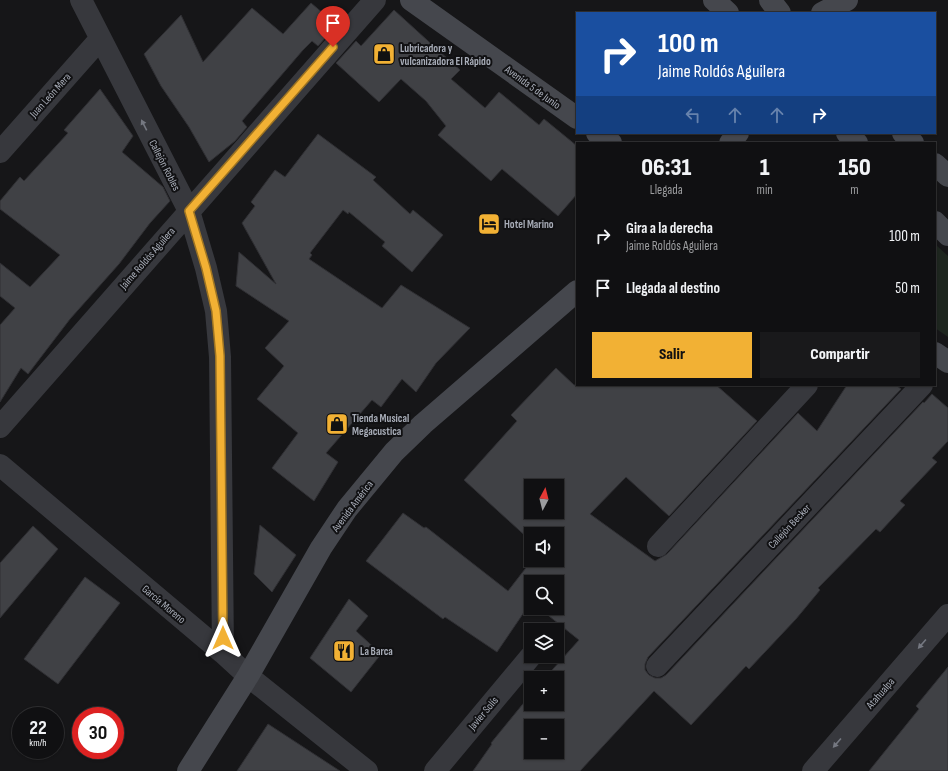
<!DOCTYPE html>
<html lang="es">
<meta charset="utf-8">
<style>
body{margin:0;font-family:"Sofia Sans Condensed",sans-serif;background:#19191b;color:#f1f3f6;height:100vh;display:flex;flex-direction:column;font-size:15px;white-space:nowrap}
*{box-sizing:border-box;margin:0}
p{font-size:13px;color:#9c9d9f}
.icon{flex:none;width:22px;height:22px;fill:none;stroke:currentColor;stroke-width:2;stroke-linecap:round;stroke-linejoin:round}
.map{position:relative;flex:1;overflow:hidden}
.sheet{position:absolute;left:576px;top:142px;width:360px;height:244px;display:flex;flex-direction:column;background:#101012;border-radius:0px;box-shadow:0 1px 3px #0004,0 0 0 1px #303032}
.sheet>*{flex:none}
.top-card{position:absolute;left:576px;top:12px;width:360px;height:122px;border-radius:0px;box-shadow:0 1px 3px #0004,0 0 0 1px #303032;background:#1a4fa0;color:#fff;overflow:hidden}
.needle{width:26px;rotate:7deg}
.fabs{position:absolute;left:524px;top:479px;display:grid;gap:8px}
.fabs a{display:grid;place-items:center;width:40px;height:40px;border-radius:0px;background:#101012;box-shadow:0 1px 3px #0004,0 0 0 1px #303032;font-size:20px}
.speed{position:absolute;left:12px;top:707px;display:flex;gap:8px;font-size:20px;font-weight:700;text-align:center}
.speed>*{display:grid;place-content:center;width:52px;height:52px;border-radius:50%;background:#101012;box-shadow:0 1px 3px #0004,0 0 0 1px #303032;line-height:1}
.speed small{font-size:10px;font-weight:400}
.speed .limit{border:6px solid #d22;background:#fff;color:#111}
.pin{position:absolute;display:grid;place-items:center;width:34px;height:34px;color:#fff;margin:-41px -17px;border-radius:50% 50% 50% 0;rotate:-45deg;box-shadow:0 0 4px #0007}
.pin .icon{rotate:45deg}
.me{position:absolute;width:44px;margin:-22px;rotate:0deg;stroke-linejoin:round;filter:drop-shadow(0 0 3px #0008)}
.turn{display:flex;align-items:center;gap:14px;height:84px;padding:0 16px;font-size:18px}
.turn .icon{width:52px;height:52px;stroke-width:2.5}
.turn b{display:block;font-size:28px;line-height:34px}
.lanes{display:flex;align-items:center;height:38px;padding:0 16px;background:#0003;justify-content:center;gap:20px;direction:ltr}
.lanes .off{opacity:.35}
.eta{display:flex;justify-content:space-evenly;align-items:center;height:68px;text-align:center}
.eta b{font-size:24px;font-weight:800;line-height:28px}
.cta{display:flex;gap:8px;margin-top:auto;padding:8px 16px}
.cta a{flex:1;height:46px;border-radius:0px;background:#f2b134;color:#111;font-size:16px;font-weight:800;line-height:46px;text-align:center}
.cta a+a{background:#19191b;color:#f1f3f6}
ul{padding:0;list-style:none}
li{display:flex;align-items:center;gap:12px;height:52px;padding:0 16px}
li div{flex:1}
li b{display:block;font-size:15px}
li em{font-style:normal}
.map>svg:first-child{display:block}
.green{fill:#1e261f}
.building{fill:#404145;stroke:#303034;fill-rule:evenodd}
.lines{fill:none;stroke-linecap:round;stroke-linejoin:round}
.street{stroke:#37383d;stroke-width:22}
.secondary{stroke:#45474d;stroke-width:22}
.oneway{fill:#757881}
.route-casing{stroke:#9d7322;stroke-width:10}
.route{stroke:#f2b134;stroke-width:7}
.labels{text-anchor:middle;stroke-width:4;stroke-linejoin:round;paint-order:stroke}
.poi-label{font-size:11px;font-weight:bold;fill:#a8adb8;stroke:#111113;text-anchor:start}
.street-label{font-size:11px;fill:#a8adb8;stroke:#111113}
</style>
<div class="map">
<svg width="948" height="771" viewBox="0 0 948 771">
<rect width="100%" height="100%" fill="#161618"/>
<path class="green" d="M 935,244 L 948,256 L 948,337 L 935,328 Z"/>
<path class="building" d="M 311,3 L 337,25 L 318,46 L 312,41 L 303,50 L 242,121 L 247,127 L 235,141 L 209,162 L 189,127 L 161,86 L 144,54 L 181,15 L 203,62 L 252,8 L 283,34 Z
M 394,10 L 460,70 L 451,79 L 485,108 L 499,92 L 539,125 L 544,119 L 577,146 L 577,194 L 558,216 L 502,169 L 491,181 L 438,135 L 446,126 L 426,101 L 401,79 L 379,102 L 336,63 L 356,41 L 361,46 Z
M 100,89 L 133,136 L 122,152 L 163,187 L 170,201 L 150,223 L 119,264 L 70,319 L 28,374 L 21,368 L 0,402 L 0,325 L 15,308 L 0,296 L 0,263 L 30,287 L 60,255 L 0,209 L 0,201 L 20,177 L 24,181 L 68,133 L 64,130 Z
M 318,134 L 376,177 L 373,180 L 410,214 L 413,210 L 443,235 L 412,272 L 382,246 L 385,242 L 349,212 L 348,214 L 343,210 L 310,253 L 312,255 L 309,259 L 382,308 L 401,285 L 470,328 L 436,363 L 416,392 L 402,379 L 381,407 L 372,400 L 326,453 L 338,462 L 314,501 L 272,468 L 298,433 L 257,399 L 284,366 L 265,348 L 289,321 L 236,286 L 239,252 L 276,284 L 242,223 L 255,206 L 251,202 L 275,170 L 285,177 Z
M 556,368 L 574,385 L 716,385 L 757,421 L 669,516 L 626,477 L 590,514 L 655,561 L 667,554 L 798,413 L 817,431 L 847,385 L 896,385 L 901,389 L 648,657 L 645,664 L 645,670 L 649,675 L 655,678 L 661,678 L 666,675 L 923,402 L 924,403 L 932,394 L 948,408 L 948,441 L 932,458 L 937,462 L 900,501 L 905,505 L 880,532 L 876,529 L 818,588 L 820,590 L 796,619 L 749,669 L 746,666 L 691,725 L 654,691 L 580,771 L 473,771 L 492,744 L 491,743 L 531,694 L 531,704 L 557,704 L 557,678 L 545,678 L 579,640 L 539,608 L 557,608 L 557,582 L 531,582 L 531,602 L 497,652 L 445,617 L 443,619 L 366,561 L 403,513 L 424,528 L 426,527 L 508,591 L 532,560 L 557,560 L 557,534 L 531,534 L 531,541 L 464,480 L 517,421 L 511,415 ZM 531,486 L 557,486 L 557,512 L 531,512 ZM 531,726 L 557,726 L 557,752 L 531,752 Z
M 260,525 L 296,555 L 272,592 L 254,574 Z
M 33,526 L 58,549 L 0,618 L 0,563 Z
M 85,577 L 120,603 L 58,684 L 24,659 Z
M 349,599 L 368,616 L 356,631 L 381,654 L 351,692 L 310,658 Z
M 948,667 L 948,771 L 869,771 L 919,709 L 916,706 Z
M 268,724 L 340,771 L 237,771 Z"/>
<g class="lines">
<path class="street" d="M 81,0 L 189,211 L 206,268 L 216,311 L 220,357 L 223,653
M 0,152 L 100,39
M 0,427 L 375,0
M 0,465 L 223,653 L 248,676 L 367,771
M 658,546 L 807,385
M 657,666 L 922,385
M 435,771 L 531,656
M 813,771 L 948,615"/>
<path class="secondary" d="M 411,0 L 577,118
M 714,0 L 728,13
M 770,0 L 780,13
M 822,13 L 847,0
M 597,133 L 611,143
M 847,133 L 857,143
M 903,133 L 913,143
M 730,143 L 738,133
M 935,164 L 948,176
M 935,222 L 948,235
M 935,353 L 948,362
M 188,771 L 248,676 L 321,548 L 347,509 L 394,452 L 423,424 L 577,291"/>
</g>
<defs><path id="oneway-solid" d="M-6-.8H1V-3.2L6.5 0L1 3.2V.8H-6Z"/></defs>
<g class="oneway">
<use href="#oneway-solid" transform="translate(144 125) rotate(-117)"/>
<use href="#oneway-solid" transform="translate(922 644) rotate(131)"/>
<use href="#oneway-solid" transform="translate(837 743) rotate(131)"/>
</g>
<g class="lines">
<g class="route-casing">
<path id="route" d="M 223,638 L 220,356 L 216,311 L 206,268 L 189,211 L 333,47"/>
</g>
<use href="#route" class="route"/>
</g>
<defs>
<g id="shop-square" transform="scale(1.15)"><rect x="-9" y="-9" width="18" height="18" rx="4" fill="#f2b134" stroke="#111113"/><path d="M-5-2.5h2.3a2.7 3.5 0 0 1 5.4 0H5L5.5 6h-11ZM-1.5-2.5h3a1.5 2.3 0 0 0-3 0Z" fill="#111"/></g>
<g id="hotel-square" transform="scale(1.15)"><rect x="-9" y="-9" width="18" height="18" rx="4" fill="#f2b134" stroke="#111113"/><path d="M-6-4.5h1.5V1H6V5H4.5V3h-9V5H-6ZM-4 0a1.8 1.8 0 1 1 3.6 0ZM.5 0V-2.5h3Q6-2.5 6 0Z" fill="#111"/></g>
<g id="restaurant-square" transform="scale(1.15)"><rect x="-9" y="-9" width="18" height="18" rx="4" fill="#f2b134" stroke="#111113"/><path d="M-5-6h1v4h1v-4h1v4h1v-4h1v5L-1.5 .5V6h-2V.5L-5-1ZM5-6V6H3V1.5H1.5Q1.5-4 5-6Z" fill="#111"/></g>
</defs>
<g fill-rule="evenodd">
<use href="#shop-square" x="384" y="54"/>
<use href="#hotel-square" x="489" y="224"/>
<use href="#shop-square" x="337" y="424"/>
<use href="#restaurant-square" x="344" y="651"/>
</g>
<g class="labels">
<g class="poi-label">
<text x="400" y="52">Lubricadora y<tspan x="400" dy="13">vulcanizadora El Rápido</tspan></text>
<text x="504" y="228">Hotel Marino</text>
<text x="352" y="422">Tienda Musical<tspan x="352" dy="13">Megacustica</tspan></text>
<text x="360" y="655">La Barca</text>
</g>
<g class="street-label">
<text transform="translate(533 87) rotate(36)" y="4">Avenida 5 de Junio</text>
<text transform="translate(50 95) rotate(-48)" y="4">Juan León Mera</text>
<text transform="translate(165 165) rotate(63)" y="4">Callejón Robles</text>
<text transform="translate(147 258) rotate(-49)" y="4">Jaime Roldós Aguilera</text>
<text transform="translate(352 506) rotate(-53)" y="4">Avenida América</text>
<text transform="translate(789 526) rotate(-47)" y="4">Callejón Becker</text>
<text transform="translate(164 604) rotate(40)" y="4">García Moreno</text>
<text transform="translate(880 693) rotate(-49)" y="4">Atahualpa</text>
<text transform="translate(483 713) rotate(-50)" y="4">Javier Solís</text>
</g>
</g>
</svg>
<div class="fabs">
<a><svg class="needle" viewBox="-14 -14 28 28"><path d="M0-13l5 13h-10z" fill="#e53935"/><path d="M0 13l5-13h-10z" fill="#9c9d9f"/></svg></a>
<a><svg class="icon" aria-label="sound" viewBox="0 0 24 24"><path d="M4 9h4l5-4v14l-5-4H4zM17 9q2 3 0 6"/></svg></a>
<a><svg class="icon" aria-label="search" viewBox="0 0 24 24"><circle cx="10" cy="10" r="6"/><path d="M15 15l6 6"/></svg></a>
<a><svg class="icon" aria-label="layers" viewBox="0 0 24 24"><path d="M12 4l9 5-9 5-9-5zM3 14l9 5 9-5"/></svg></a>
<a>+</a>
<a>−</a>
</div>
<div class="speed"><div>22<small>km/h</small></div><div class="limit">30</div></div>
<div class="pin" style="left:333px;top:47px;background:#d93025"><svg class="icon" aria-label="arrive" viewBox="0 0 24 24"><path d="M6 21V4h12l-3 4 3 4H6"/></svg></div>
<svg class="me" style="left:223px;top:638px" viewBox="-20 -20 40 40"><path d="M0-17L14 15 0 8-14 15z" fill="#f2b134" stroke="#fff" stroke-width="4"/></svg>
<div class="top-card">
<div class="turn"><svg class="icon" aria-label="right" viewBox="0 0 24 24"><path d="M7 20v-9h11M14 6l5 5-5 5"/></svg><div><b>100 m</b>Jaime Roldós Aguilera</div></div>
<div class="lanes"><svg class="icon off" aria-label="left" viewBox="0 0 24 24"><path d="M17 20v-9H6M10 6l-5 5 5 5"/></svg><svg class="icon off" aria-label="ahead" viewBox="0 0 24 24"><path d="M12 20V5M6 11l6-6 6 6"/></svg><svg class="icon off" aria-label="ahead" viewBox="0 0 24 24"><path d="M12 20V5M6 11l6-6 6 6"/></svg><svg class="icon" aria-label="right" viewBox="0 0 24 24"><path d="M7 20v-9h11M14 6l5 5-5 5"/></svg></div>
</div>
<section class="sheet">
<div class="eta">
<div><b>06:31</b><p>Llegada</p></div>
<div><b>1</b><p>min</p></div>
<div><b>150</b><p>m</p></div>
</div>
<ul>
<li><svg class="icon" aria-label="right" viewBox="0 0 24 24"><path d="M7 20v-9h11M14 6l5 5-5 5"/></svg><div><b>Gira a la derecha</b><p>Jaime Roldós Aguilera</p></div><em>100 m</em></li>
<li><svg class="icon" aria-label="arrive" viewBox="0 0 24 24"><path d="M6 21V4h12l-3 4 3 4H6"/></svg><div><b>Llegada al destino</b></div><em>50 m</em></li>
</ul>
<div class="cta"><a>Salir</a><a>Compartir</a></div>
</section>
</div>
